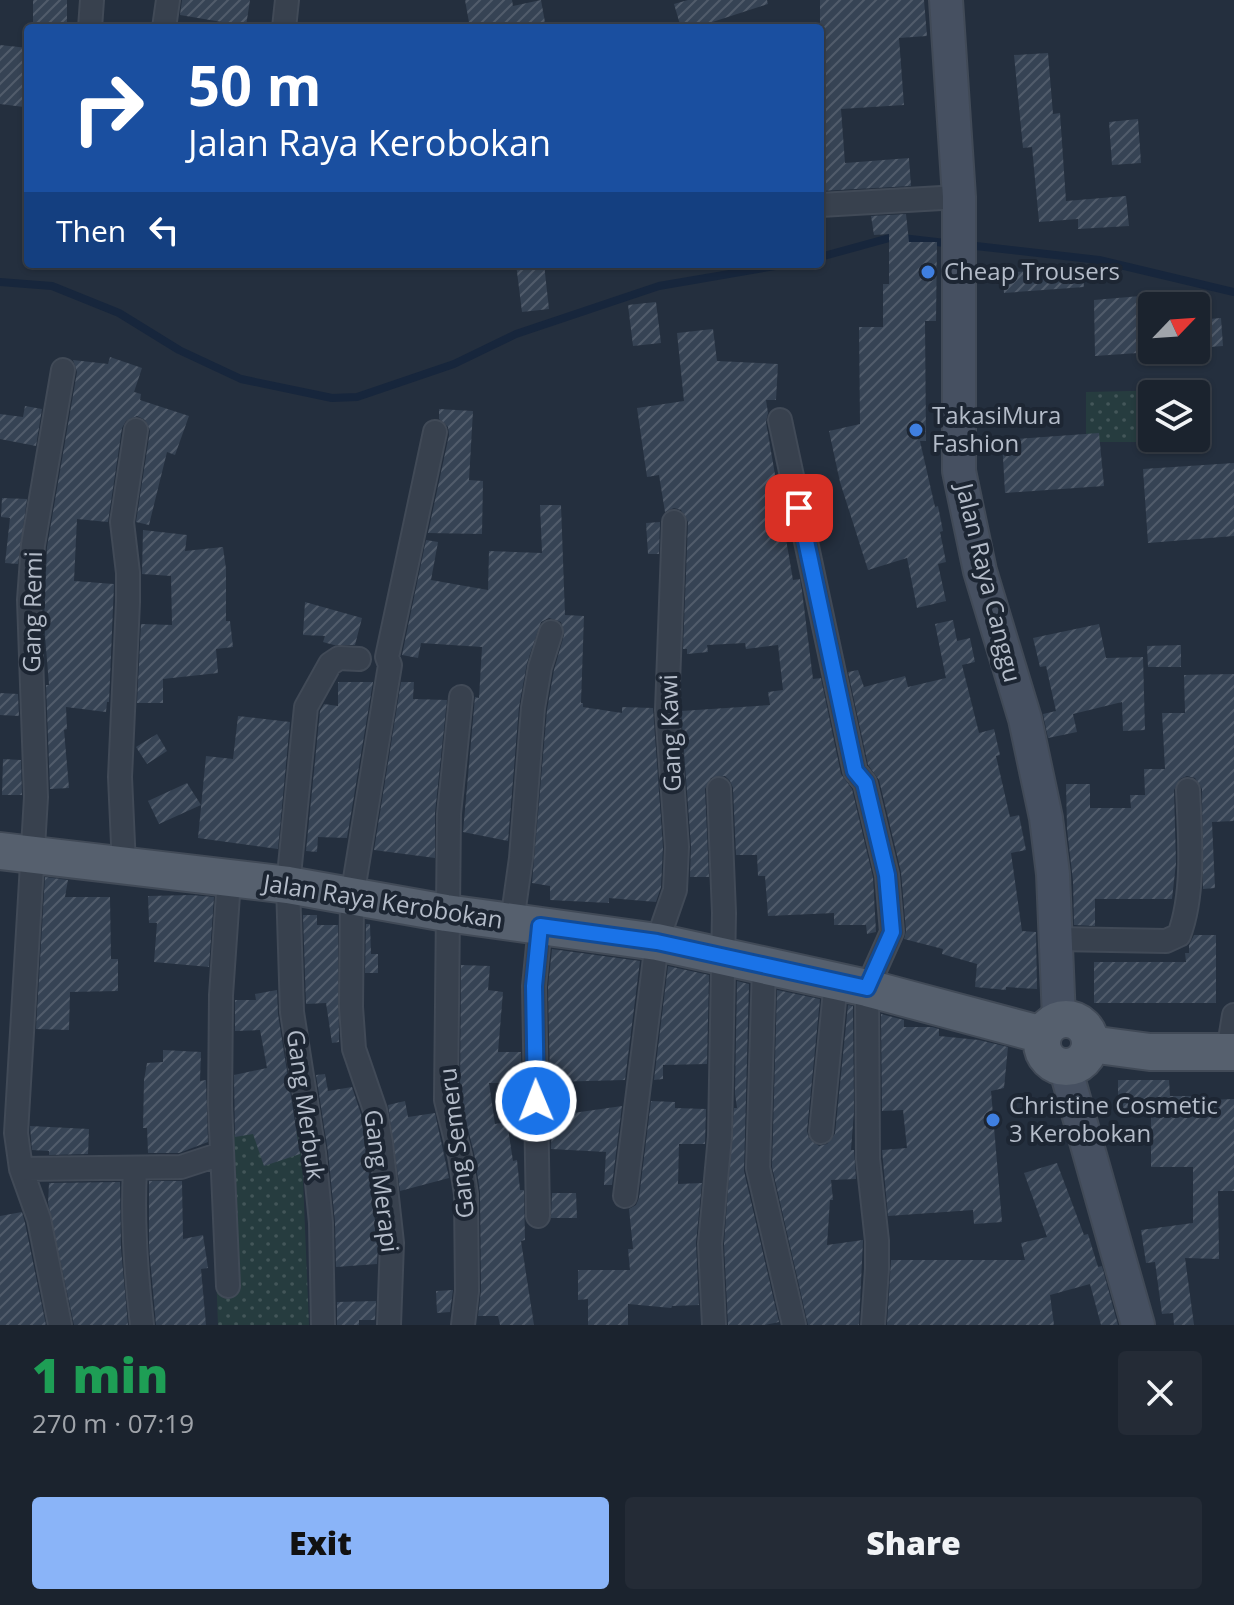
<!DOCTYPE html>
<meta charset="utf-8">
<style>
body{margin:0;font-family:"Open Sans",sans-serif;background:#242b36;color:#f1f3f6;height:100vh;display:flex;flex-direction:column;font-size:30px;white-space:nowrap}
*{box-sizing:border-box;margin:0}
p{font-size:26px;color:#a0a4aa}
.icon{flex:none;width:44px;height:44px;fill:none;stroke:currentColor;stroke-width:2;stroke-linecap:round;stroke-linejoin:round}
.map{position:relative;height:1325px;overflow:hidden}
.details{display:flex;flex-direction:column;background:#1b232e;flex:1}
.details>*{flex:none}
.banner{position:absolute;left:24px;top:24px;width:800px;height:244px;border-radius:8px;box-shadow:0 2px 6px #0004,0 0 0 2px #39404a;background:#1a4fa0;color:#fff;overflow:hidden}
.needle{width:52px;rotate:65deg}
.tools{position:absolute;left:1138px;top:292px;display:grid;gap:16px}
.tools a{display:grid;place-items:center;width:72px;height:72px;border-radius:8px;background:#1b232e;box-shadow:0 2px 6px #0004,0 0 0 2px #39404a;font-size:40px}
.pin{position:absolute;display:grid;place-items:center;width:68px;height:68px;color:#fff;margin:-34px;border-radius:16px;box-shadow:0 4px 12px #0006}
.me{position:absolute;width:88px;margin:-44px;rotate:359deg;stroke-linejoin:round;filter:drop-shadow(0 0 6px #0008)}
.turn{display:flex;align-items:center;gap:28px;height:168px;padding:0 32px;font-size:36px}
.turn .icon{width:104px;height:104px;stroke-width:2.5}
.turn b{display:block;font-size:56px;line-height:68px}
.then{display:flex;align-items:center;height:76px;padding:0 32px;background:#0003;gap:16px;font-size:30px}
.round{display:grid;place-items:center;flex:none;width:84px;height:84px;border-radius:8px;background:#242b36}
.head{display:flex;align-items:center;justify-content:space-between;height:136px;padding:0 32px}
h1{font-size:48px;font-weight:800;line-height:60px;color:#1e9e55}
.primary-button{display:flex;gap:16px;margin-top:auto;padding:16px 32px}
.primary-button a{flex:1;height:92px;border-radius:8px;background:#8ab4f8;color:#111;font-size:32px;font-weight:800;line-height:92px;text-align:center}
.primary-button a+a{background:#242b36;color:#f1f3f6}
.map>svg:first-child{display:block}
.grass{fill:url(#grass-dots)}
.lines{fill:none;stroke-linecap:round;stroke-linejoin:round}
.stream{stroke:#17263c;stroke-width:8}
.building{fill:url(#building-hatch)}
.street-casing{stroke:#414a57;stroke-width:26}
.secondary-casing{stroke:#414a57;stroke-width:36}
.primary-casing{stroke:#414a57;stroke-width:40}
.street{stroke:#38414e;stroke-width:22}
.secondary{stroke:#465061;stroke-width:32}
.primary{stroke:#56606e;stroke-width:36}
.route-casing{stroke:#114b97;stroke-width:20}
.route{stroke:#1a73e8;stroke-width:14}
.shop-dot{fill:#3f7fe0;stroke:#1d2633;stroke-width:3}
.labels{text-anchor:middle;stroke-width:8;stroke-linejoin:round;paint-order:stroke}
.poi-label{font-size:24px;fill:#b4bcc9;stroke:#1d2633;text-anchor:start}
.street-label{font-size:24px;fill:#b4bcc9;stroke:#1d2633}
</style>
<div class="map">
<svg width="1234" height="1325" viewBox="0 0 1234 1325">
<defs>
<pattern id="grass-dots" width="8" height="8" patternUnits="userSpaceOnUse" patternTransform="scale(2)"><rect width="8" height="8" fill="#263c3f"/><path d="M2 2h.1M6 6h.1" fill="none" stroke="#435659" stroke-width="1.8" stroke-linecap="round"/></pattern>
<pattern id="building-hatch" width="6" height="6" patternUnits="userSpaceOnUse" patternTransform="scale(2)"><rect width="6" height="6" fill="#364354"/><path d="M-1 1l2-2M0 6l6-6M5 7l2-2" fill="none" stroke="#515c6b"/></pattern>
</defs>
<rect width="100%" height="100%" fill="#242f3e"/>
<path class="grass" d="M 1176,390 L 1176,394 L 1152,394 L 1152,438 L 1176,438 L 1176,442 L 1086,442 L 1086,392 Z
M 301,1131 L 309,1325 L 218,1325 L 211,1136 Z"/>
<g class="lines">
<path class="stream" d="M 967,245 L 1099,260 L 1234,292
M 820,257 L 893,237 L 954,244
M 0,282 L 52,286 L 119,313 L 179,350 L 241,379 L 332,398 L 357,397 L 454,364 L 516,334 L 659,286 L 787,264"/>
</g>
<path class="building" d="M 33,0 L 67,0 L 67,28 L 33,28 Z
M 182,0 L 250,0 L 246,26 L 180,15 Z
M 465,0 L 512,0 L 513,6 L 541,0 L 546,28 L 470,28 Z
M 688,0 L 767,0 L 768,4 L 694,28 L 681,28 L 674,4 Z
M 820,0 L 924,0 L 927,36 L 899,38 L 904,105 L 841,109 L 845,163 L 909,158 L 911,186 L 820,191 Z
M 0,45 L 28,48 L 24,107 L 0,104 Z
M 1048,53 L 1053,114 L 1060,113 L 1066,201 L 1126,196 L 1129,226 L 1078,229 L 1078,219 L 1039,222 L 1032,147 L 1023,148 L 1014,55 Z
M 1138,119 L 1141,163 L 1112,165 L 1109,122 Z
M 906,214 L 909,242 L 937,242 L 936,321 L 925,321 L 926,441 L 920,441 L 935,507 L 938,506 L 943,531 L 940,532 L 946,562 L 938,564 L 946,601 L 917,608 L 907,558 L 868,570 L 840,482 L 829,431 L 860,424 L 859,327 L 883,327 L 883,284 L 889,284 L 889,234 L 874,235 L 871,216 Z
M 516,264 L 544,264 L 549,309 L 522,312 Z
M 1082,267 L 1084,287 L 1004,293 L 1002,273 Z
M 1152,295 L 1152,352 L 1095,356 L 1094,300 Z
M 656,302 L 661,343 L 633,346 L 628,305 Z
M 1221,318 L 1223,346 L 1196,348 L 1196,320 Z
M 713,329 L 717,361 L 778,364 L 776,400 L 766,400 L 768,413 L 766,422 L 793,580 L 800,579 L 802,591 L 813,679 L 821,678 L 841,774 L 852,789 L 873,877 L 876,932 L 867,934 L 866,925 L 834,925 L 834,913 L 768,916 L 765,876 L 758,876 L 757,855 L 736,855 L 733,788 L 730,781 L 725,776 L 711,778 L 705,789 L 709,877 L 690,877 L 691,846 L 681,711 L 770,705 L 768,692 L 783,690 L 778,645 L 746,649 L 745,643 L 707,645 L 708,652 L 687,654 L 687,649 L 683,649 L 688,522 L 681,510 L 674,508 L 665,512 L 659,475 L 647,477 L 637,408 L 684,401 L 677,333 Z
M 110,357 L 142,368 L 134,392 L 141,394 L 140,400 L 189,416 L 175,455 L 167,452 L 149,525 L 136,522 L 150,431 L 145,420 L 137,416 L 126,421 L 122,428 L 108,522 L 77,519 L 74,581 L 114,584 L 109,702 L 107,702 L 106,712 L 66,707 L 67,729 L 64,730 L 69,788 L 50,789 L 46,685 L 49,685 L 44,623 L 47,547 L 77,372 L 73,360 L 108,364 Z
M 25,406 L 42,409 L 36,446 L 0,439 L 0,414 L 23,417 Z
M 439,409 L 473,411 L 469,480 L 483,481 L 482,534 L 428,533 L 449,435 L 448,427 L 439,419 Z
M 1099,433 L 1104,486 L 1005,493 L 1002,440 Z
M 1234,463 L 1234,536 L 1148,543 L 1143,469 Z
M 2,498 L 27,499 L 18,564 L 5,563 L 10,518 L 1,517 Z
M 540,505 L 561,505 L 565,615 L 584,616 L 581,703 L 583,703 L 583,707 L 622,713 L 622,707 L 653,708 L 663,847 L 661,887 L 656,902 L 609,898 L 609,903 L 550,900 L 550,886 L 532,883 L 547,710 L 554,670 L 564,635 L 561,622 L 549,618 L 541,622 L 527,663 L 519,707 L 508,841 L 463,832 L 475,697 L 479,698 L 482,647 L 421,643 L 418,658 L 402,655 L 426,540 L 438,542 L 431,580 L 488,590 L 489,551 L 542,553 Z
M 660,522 L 659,554 L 648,554 L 646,523 Z
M 143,530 L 187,535 L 185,551 L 223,547 L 226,569 L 226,621 L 230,621 L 233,647 L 216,649 L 218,673 L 163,679 L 163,703 L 137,703 L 141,624 L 172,625 L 171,576 L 142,574 Z
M 305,602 L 362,618 L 355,645 L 334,645 L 323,642 L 325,636 L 303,635 Z
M 953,620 L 957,641 L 970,638 L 975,662 L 962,665 L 979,733 L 994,729 L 1000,755 L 996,756 L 1010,817 L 1019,815 L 1026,850 L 1011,853 L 1022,931 L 1036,932 L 1037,989 L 1006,987 L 1006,990 L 975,987 L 977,964 L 942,954 L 943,949 L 904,939 L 906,931 L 901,872 L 879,780 L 868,765 L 848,672 L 858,670 L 864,687 L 905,676 L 908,687 L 946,678 L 935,624 Z
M 1099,624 L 1106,658 L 1143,657 L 1145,730 L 1123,731 L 1122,702 L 1073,714 L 1077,732 L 1048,738 L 1043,714 L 1056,711 L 1046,666 L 1040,667 L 1033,638 Z
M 1181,645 L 1181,667 L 1148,667 L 1147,646 Z
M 1234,674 L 1234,821 L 1212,822 L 1215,888 L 1203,889 L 1202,789 L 1195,778 L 1187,776 L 1180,779 L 1174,790 L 1176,863 L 1172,899 L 1095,899 L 1095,926 L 1074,925 L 1073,881 L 1067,829 L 1066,784 L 1090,784 L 1090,808 L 1131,808 L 1130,795 L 1145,795 L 1144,769 L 1165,769 L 1162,713 L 1185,713 L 1184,675 Z
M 338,682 L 373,682 L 347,838 L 318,837 L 317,852 L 306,851 L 320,711 L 324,704 L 338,706 Z
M 401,682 L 414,682 L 413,699 L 447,700 L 435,813 L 435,858 L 374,850 Z
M 0,693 L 18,694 L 19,716 L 0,715 Z
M 238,716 L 290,722 L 278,849 L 198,838 L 206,756 L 233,759 Z
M 157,734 L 167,751 L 147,764 L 136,747 Z
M 3,759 L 21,760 L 22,795 L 2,795 Z
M 187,783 L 201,805 L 159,824 L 148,801 Z
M 45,877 L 68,880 L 65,897 L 110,897 L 111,959 L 118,959 L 118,991 L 70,992 L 69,1030 L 36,1029 Z
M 191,895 L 214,897 L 209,967 L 154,962 L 157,923 L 149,923 L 148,896 Z
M 303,915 L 317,915 L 317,925 L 338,925 L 339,1042 L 332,1043 L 326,1003 L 306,1004 Z
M 366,924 L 370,924 L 371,954 L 378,954 L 378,973 L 365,973 Z
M 1194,935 L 1216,935 L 1216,1003 L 1094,1003 L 1094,962 L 1186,962 L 1185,953 L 1189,953 L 1189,945 Z
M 552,949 L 640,961 L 625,1080 L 550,1082 L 548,987 Z
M 461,965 L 490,966 L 488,990 L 503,992 L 498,1052 L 521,1052 L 522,1083 L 489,1083 L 495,1124 L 507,1122 L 513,1161 L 517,1160 L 520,1190 L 524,1190 L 525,1240 L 521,1241 L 534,1325 L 500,1325 L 498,1316 L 478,1316 L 481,1291 L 480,1192 L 474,1153 L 460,1098 Z
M 668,966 L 709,975 L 707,1064 L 663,1065 L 663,1079 L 654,1080 Z
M 737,981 L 749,984 L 744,1171 L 779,1322 L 765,1325 L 728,1325 L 724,1244 L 734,1108 L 737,1108 L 735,1094 Z
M 277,990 L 278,1014 L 300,1154 L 264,1166 L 253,1134 L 235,1137 L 234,1075 L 267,1068 L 260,1030 L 235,1031 L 235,1000 L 256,1000 L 255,994 Z
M 777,990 L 820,999 L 807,1131 L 809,1138 L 819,1146 L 827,1144 L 835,1134 L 848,1005 L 853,1006 L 854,1111 L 851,1150 L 854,1150 L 856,1179 L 831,1180 L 833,1200 L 830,1200 L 827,1245 L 863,1240 L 859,1325 L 808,1325 L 772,1167 Z
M 881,1014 L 904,1020 L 904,1027 L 932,1027 L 939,1029 L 939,1036 L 979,1040 L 1008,1047 L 1004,1088 L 991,1091 L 1002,1222 L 974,1224 L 973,1210 L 888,1216 L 882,1150 L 907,1148 L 903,1110 L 882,1111 Z
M 163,1050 L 201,1052 L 200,1081 L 206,1080 L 208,1142 L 179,1153 L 148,1153 L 147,1128 L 143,1128 L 144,1080 L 147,1063 L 163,1062 Z
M 325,1074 L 328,1091 L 352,1087 L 361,1114 L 378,1244 L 377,1264 L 336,1267 L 335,1222 L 328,1152 L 316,1075 Z
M 1118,1080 L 1169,1080 L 1170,1096 L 1208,1096 L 1208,1100 L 1234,1099 L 1234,1191 L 1218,1191 L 1219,1259 L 1185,1258 L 1194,1325 L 1174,1325 L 1173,1313 L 1162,1314 L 1155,1262 L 1146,1263 L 1141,1230 L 1193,1223 L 1193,1167 L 1151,1167 L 1151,1115 L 1118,1115 Z
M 405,1101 L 408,1117 L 435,1113 L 449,1178 L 400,1191 L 388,1105 Z
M 651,1101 L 675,1102 L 675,1108 L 706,1109 L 705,1144 L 679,1144 L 678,1184 L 702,1183 L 696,1243 L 699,1305 L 672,1306 L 671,1308 L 628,1304 L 628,1325 L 588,1325 L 588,1299 L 578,1300 L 578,1270 L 630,1270 L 628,1249 L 633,1249 L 629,1209 L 636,1205 L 639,1198 Z
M 622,1106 L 612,1185 L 604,1185 L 606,1152 L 551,1149 L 552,1116 Z
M 30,1126 L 89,1129 L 88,1154 L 49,1155 L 49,1151 L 32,1150 Z
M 1057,1163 L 1084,1235 L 1088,1234 L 1098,1267 L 1102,1266 L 1118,1325 L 1101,1325 L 1090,1284 L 1050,1295 L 1054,1325 L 887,1325 L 891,1260 L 1025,1260 L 1021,1243 L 1047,1237 L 1024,1173 Z
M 149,1181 L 182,1181 L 183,1239 L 203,1235 L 208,1268 L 201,1269 L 206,1325 L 156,1325 L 149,1247 Z
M 120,1182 L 121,1248 L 128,1325 L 74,1325 L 48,1203 L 49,1183 Z
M 552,1193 L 576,1193 L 577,1218 L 551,1218 Z
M 22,1212 L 25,1223 L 46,1325 L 0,1325 L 0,1216 Z
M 453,1290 L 450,1312 L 437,1313 L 436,1291 Z
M 376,1301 L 375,1320 L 359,1320 L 359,1325 L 337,1325 L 337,1302 Z"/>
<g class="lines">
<g class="street-casing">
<path id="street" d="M 90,28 L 92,0
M 164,28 L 168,0
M 284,28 L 287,0
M 820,205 L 959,197
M 780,420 L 855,771 L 865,783 L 887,875 L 892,932 L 867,988 L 868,1159 L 877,1241 L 877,1269 L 873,1325
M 461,697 L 449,814 L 446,1100 L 460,1156 L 466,1194 L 467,1291 L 463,1325
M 124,866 L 120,777 L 128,602 L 128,573 L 122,522 L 136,430
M 512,922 L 521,858 L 533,708 L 540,667 L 551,632
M 1057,939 L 1166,941 L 1179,935 C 1195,893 1190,835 1188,790
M 764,966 L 758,1168 L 794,1325
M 1228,1052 L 1234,1015
M 821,1132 L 836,981
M 21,1169 L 181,1167 L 221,1154
M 135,1170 C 132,1222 136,1273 142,1325
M 625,1196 L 657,942 L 675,890 L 677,847 L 667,710 L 674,522
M 538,1216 L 534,986 L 540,926
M 228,1286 L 220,1105 L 221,995 L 229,880
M 60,1325 L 39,1219 L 21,1169 L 16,1133 L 36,797 L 29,600 L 33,545 L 63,370
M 323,1325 L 321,1223 L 314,1153 L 292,1012 L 288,885 L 306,707 L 330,664 L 339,658 L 359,659
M 389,1325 L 392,1243 L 381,1143 L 375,1110 L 354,1049 L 351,1007 L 352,897 L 390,665 L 387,657 L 435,432
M 714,1325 L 710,1244 L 720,1136 L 724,913 L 719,789"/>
</g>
<g class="secondary-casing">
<path id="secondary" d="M 946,0 L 959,197 L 959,471 L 980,571 L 1025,719 L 1046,818 L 1053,874 L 1059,1019
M 1065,1067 L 1138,1325"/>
</g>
<g class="primary-casing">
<path id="primary" d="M 0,851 L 288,885 L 446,913 L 657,942 L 867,988 L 1043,1035
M1042 1043a24 24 0 1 1 48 0a24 24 0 1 1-48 0Z
M 1090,1044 L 1150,1052 L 1234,1052"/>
</g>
<use href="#street" class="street"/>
<use href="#secondary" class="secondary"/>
<use href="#primary" class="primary"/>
</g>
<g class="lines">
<g class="route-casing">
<path id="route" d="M 536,1101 L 534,986 L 540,926 L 657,942 L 867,988 L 892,932 L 887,875 L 865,783 L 855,771 L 799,508"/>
</g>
<use href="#route" class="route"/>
</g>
<g class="shop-dot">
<circle cx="928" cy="272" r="8"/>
<circle cx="916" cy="430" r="8"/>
<circle cx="993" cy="1120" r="8"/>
</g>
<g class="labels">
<g class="poi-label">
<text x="944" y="280">Cheap Trousers</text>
<text x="932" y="424">TakasiMura<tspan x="932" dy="28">Fashion</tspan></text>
<text x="1009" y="1114">Christine Cosmetic<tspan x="1009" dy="28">3 Kerobokan</tspan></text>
</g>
<g class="street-label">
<text transform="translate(988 583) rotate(76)" y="8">Jalan Raya Canggu</text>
<text transform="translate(33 612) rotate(-89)" y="8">Gang Remi</text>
<text transform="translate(671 733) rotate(-92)" y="8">Gang Kawi</text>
<text transform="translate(383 902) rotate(9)" y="8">Jalan Raya Kerobokan</text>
<text transform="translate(305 1105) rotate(82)" y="8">Gang Merbuk</text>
<text transform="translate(457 1143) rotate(-97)" y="8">Gang Semeru</text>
<text transform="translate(381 1181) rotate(83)" y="8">Gang Merapi</text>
</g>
</g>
</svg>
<div class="tools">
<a><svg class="needle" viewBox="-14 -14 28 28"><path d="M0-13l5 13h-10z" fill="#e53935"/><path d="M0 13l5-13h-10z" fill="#a0a4aa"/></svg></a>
<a><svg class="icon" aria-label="layers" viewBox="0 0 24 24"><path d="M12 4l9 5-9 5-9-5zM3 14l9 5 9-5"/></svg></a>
</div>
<div class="pin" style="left:799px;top:508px;background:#d93025"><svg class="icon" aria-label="arrive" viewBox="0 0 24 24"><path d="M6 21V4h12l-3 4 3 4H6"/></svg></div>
<svg class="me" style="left:536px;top:1101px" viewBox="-20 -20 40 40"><circle r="17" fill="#1a73e8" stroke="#fff" stroke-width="3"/><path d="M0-11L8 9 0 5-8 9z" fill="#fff"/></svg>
<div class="banner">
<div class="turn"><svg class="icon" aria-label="right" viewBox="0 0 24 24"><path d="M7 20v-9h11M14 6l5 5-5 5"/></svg><div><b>50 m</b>Jalan Raya Kerobokan</div></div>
<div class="then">Then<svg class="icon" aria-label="left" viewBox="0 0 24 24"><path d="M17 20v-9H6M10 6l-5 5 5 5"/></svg></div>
</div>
</div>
<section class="details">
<div class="head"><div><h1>1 min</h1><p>270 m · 07:19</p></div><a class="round"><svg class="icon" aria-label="close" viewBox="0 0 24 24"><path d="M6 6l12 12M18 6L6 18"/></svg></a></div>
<div class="primary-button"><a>Exit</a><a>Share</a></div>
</section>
